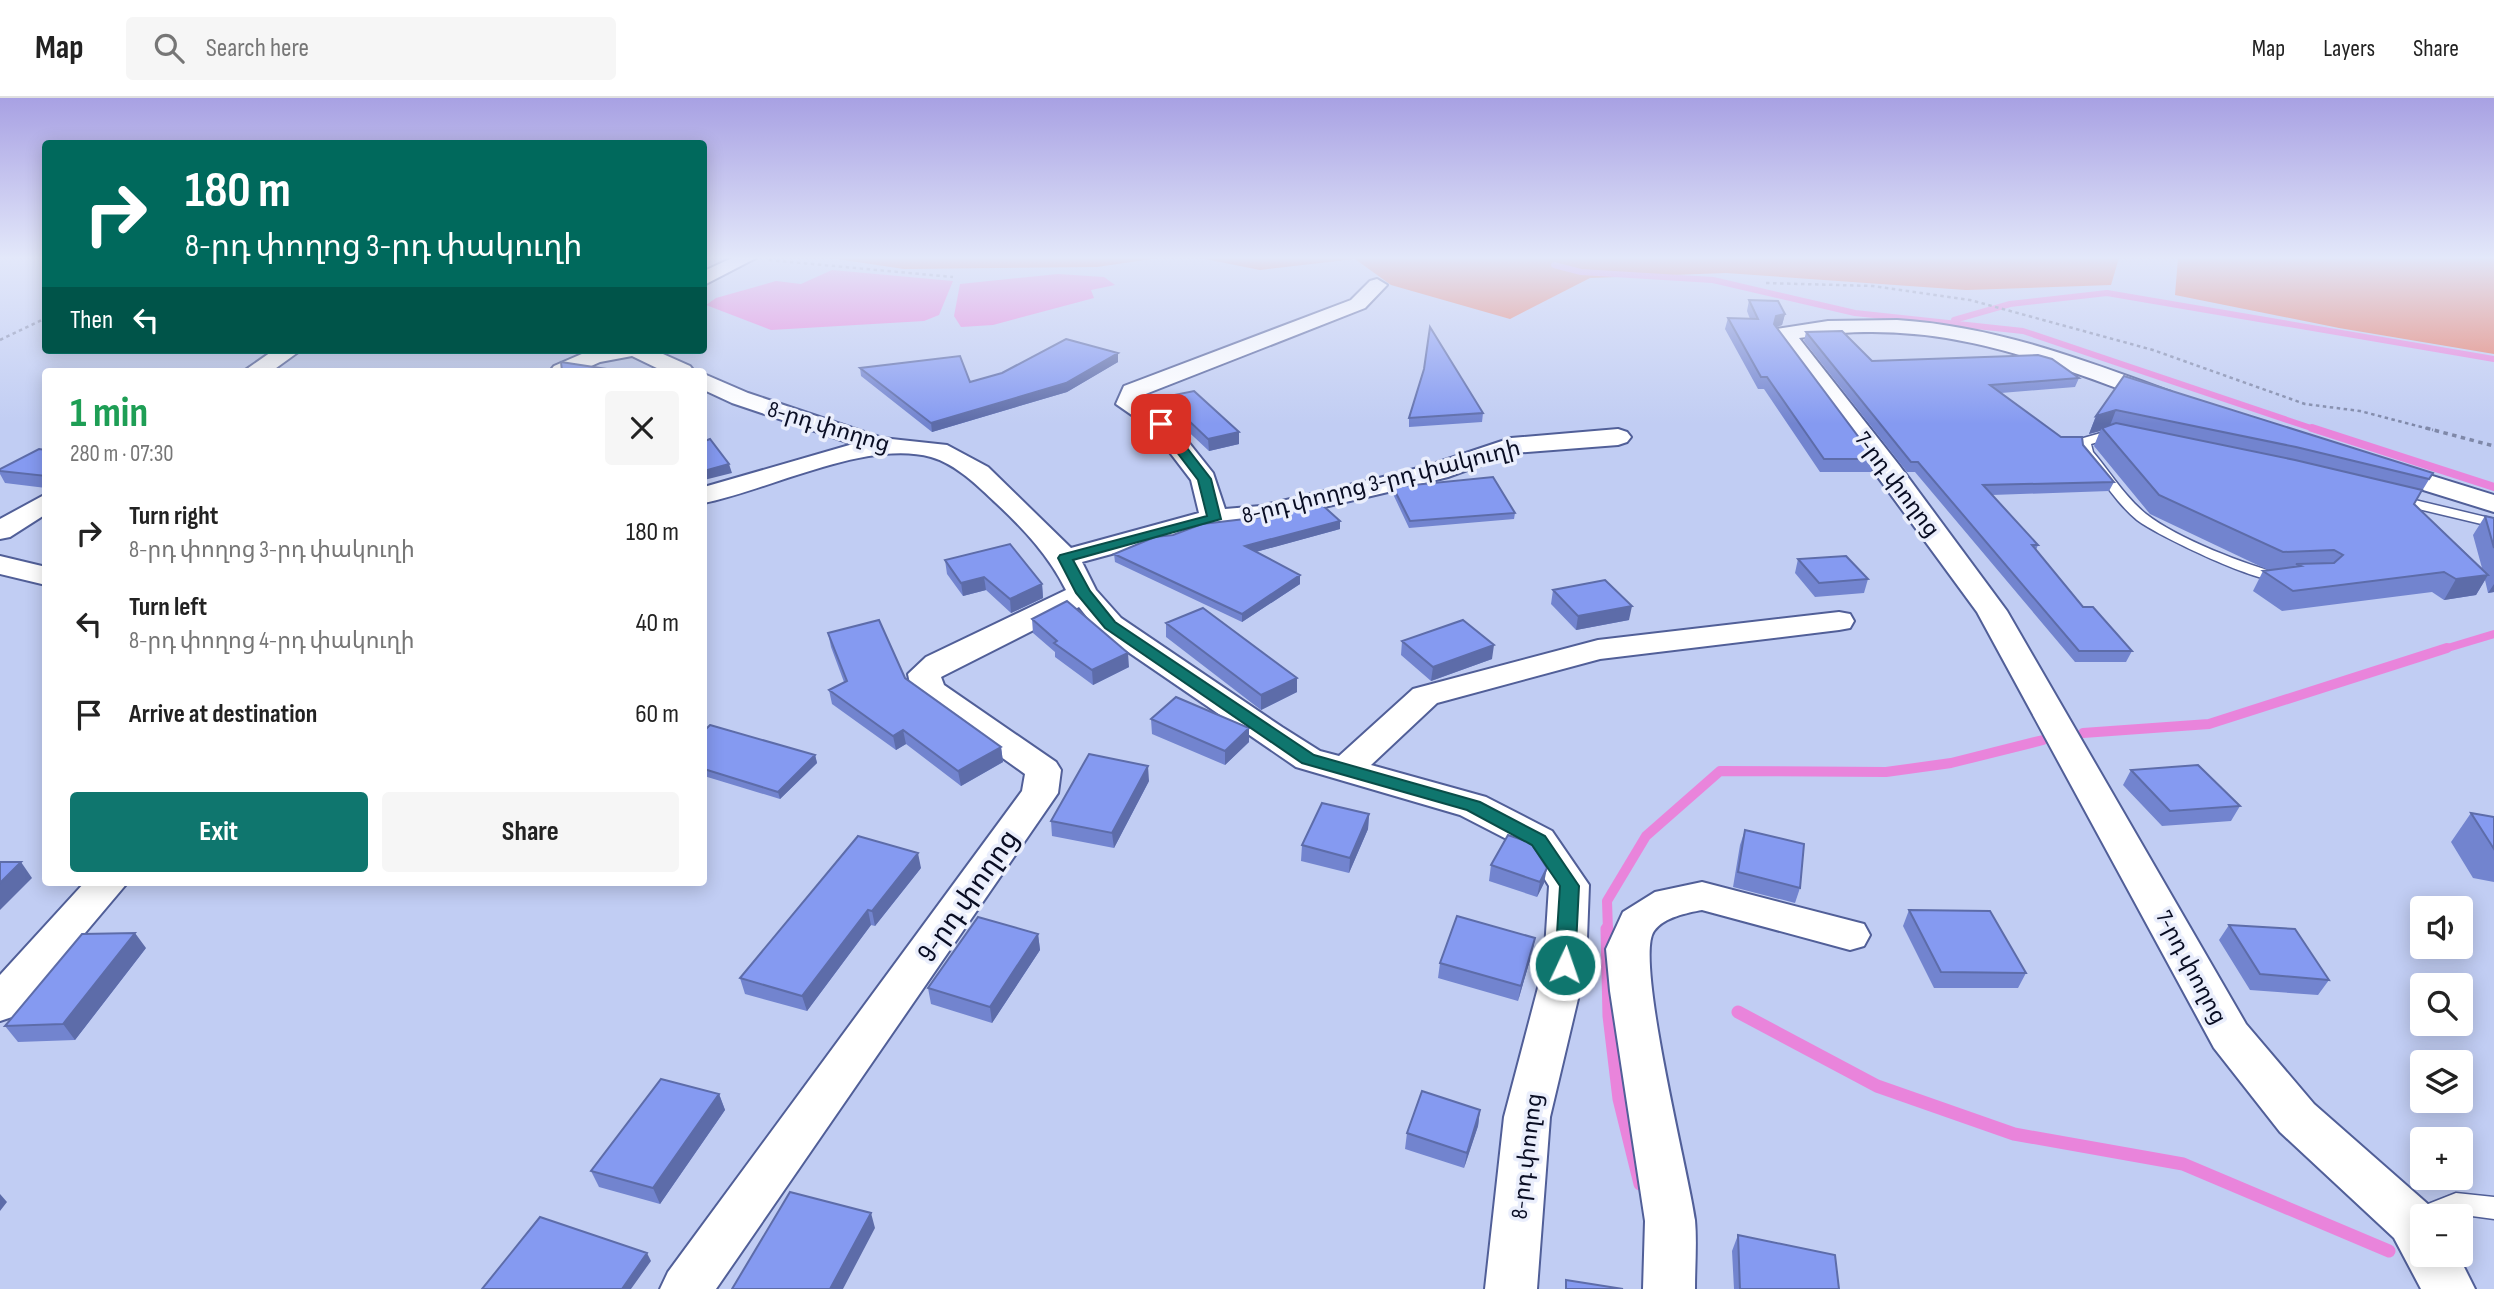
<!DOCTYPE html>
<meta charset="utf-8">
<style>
body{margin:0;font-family:"Sofia Sans Condensed","Noto Sans Armenian",sans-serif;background:#f6f6f6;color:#222;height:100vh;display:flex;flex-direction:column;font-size:26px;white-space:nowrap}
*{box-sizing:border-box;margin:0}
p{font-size:23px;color:#767676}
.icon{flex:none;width:38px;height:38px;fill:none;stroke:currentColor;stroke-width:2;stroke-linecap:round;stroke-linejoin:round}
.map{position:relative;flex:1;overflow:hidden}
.details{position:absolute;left:42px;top:270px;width:665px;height:518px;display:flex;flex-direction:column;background:#fff;border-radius:7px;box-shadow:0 4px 18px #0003}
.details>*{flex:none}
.hud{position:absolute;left:42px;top:42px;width:665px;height:214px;border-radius:7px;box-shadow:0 4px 18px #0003;background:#00695c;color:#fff;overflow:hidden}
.buttons{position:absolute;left:2410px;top:798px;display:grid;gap:14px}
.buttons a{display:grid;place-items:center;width:63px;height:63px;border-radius:7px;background:#fff;box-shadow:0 4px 18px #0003;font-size:35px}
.pin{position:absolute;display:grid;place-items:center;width:60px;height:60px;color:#fff;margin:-30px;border-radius:14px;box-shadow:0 4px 10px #0006}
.me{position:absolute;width:77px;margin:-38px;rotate:3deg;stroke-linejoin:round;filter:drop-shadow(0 0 5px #0008)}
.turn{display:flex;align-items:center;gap:24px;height:147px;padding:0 28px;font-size:32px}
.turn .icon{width:91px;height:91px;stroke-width:2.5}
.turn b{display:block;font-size:49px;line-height:60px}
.then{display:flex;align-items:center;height:66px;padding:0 28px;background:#0003;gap:14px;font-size:26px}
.round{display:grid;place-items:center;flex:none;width:74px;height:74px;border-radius:7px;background:#f6f6f6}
.headline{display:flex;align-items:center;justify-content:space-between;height:119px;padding:0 28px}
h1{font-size:42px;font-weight:700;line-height:52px;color:#1e9e55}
.primary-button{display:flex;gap:14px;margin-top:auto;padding:14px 28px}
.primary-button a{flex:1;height:80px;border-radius:7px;background:#0f766e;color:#fff;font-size:28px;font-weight:700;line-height:80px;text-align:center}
.primary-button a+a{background:#f6f6f6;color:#222}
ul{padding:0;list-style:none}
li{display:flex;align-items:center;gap:21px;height:91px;padding:0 28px}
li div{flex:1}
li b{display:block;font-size:26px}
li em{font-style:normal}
header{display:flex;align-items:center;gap:42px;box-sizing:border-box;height:98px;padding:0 35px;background:#fff;border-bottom:2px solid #e0e0e0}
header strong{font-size:33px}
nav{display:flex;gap:38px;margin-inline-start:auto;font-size:24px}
.search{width:490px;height:63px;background:#f6f6f6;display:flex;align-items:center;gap:18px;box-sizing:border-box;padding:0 24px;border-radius:7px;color:#767676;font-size:26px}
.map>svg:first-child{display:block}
.green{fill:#e87d68}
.water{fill:#e984db}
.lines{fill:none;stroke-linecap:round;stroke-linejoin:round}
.stream-far3{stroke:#e984db;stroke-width:6}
.stream-far2{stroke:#e984db;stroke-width:8}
.stream-far1{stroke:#e984db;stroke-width:10}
.stream{stroke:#e984db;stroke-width:13}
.service-casing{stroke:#515f98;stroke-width:3}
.minor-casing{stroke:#515f98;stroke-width:4}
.path-far1{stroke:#7f88a8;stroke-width:2.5;stroke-dasharray:3.5 3.5;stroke-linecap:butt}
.path{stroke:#7f88a8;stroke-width:3.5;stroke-dasharray:4.5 4.5;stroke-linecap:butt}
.service{fill:#fff;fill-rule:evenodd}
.minor{fill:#fff;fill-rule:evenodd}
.wall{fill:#7284cf}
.shaded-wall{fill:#5d6ca9}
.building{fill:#859af1;stroke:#5d6ca9;stroke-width:2}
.route{fill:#0f766e;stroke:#0a4d48;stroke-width:2}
.labels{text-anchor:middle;stroke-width:7;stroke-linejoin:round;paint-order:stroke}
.street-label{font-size:23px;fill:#090d23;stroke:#eaeefc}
.near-street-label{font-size:28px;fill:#090d23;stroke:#eaeefc}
</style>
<header>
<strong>Map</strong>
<div class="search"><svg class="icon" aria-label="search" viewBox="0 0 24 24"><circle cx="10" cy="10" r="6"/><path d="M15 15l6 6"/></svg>Search here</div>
<nav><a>Map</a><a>Layers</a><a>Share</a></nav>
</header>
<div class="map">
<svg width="2494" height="1191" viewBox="0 0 2494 1191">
<rect width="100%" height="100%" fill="#c1cdf3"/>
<path class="green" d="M 830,160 L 1158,160 L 1097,169 L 904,171 Z
M 1200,160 L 2119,160 L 2111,187 L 1966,192 L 1726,175 L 1590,180 L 1510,221 L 1391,187 L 1355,161 L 1260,172 Z
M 2178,160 L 2494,160 L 2494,256 L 2339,230 L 2175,197 Z"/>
<path class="water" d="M 832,172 L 953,183 L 939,217 L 924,223 L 771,232 L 706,207 L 716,200 L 776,183 L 801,186 Z
M 1058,176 L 1104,179 L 1115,187 L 1091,192 L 1094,200 L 993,227 L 961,229 L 954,218 L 960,186 Z"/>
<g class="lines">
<path class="stream-far3" d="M 1554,167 L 1581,174 L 1713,182 L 1855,215 L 2023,233 L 2317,332
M 1954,222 L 2010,206 L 2107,195 L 2494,261"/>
<path class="stream-far2" d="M 2312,330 L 2494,389
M 2441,552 L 2494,536"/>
<path class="stream-far1" d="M 2083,635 L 2209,626 L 2447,550
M 1608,833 L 1607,803 L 1646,738 L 1720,673 L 1886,674 L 1951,665 L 2043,642"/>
<path class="stream" d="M 1607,831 L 1609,918 L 1619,1001 L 1640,1086
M 1738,914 L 1877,988 L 2014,1036 L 2183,1066 L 2389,1153"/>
<g class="service-casing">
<path id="service" d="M 2108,333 L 2122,339 L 2116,343 L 2108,341 L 2091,346 L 2093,354 C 2110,374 2125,399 2146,416 C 2178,441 2246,467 2285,477 L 2287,480 L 2285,483 C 2262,488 2158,438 2137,422 C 2121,409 2108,390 2095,373 C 2088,363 2077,354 2080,341 Z
M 2394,397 L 2494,421 L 2494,429 L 2389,404 L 2388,401 Z
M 2456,1095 L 2494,1099 L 2494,1121 L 2457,1116 L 2451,1118 L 2422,1118 L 2422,1127 L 2418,1126 L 2414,1118 L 2418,1110 Z"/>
</g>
<g class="minor-casing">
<path id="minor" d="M 732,160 L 756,160 L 704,187 L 704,173 Z
M 1377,181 L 1387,187 L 1365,210 L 1143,297 L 1141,303 L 1170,321 L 1213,375 L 1225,411 L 1261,408 L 1379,380 L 1430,367 L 1511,340 L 1618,331 L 1627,334 L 1631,339 L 1627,344 L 1618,347 L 1514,355 L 1448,379 L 1388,394 L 1261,424 L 1215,428 L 1082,464 L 1096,492 L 1121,520 L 1282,629 L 1320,653 L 1339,658 L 1413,591 L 1598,542 L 1839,514 L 1850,516 L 1854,523 L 1850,530 L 1839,532 L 1600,561 L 1437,605 L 1371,667 L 1486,699 L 1552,733 L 1589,787 L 1586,867 L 1550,1019 L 1537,1191 L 1485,1191 L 1504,1019 L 1544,867 L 1549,788 L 1526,751 L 1460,717 L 1296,669 L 1099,534 L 1079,509 L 941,579 L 944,587 L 1056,664 L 1061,672 L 1058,695 L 716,1191 L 660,1191 L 668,1174 L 1022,693 L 1025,676 L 920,601 L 910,586 L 908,576 L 926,559 L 1066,492 C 1049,458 1024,431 996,405 C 978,388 956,366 931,359 C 867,341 769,392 704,405 L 704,389 L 853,346 L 732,305 L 704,292 L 704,276 L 748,295 L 882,340 L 947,347 L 988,369 L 1071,450 L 1199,415 L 1191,382 L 1152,331 L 1116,306 L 1124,288 L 1351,202 L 1370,183 Z
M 1897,222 C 1994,228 2081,261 2171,294 L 2175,299 L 2171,304 L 2155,304 C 2033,259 1932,218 1799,240 L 1899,367 L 2007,513 L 2246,926 L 2314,1006 L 2430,1108 L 2436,1118 L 2422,1118 L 2422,1157 L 2458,1157 L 2475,1191 L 2421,1191 L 2394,1140 L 2280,1034 L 2214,950 L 1977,514 L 1773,236 L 1776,231 L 1828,223 Z
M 274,252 L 301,252 L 272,273 L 244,273 Z
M 591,252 L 654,252 L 690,268 L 694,273 L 663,273 L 632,258 L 600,264 L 580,273 L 550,273 L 554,268 Z
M 2384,363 L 2494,397 L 2494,414 L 2375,377 L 2371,371 L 2375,365 Z
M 46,396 L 46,416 L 10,439 L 0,441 L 0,421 Z
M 0,458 L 46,469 L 46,487 L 0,476 Z
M 85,784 L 128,784 L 15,918 L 0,923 L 0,877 Z
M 1702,784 L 1864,826 L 1870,837 L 1864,848 L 1850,852 L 1702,812 C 1687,815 1664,819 1654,833 C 1634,860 1689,1076 1695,1122 C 1697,1144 1695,1168 1695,1191 L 1643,1191 L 1645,1123 L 1610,893 L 1606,851 L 1623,814 L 1655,794 Z"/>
</g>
<path class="path-far1" d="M 769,162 L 953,179
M 1766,185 L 1873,188 L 1970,202 L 2153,252 L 2305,306 L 2360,313 L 2433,332
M 0,242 L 46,220"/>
<path class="path" d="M 2426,330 L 2494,348"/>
<use href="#service" class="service"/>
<use href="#minor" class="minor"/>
</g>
<path class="wall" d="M 1749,202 L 1785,216 L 1782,227 L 1776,229 L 1875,361 L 1871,374 L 1820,374 L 1764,291 L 1758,291 L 1725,231 L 1728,220 L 1750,221 L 1747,213 Z
M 1806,234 L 1872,263 L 2079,280 L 2075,289 L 2001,295 L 2061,339 L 2083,347 L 2114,384 L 2109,393 L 1992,397 L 2038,447 L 2036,452 L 2083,509 L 2132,553 L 2126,564 L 2075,564 L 1915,374 L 1907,374 L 1804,243 Z
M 1118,255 L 1118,264 L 1067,294 L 932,334 L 861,278 L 860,270 L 970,284 Z
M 2124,278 L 2433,375 L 2414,406 L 2482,470 L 2473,437 L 2485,418 L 2494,420 L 2494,494 L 2488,495 L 2485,482 L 2476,497 L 2444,502 L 2432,494 L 2282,513 L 2253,493 L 2263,473 L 2268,472 L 2150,416 L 2094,348 L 2100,333 L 2089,336 L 2096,318 Z
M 1164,299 L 1239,346 L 1209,353 L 1164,311 Z
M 1483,315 L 1482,324 L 1409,329 L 1409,320 Z
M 46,352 L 46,390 L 5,385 L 0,376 L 0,371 Z
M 1393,389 L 1515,415 L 1514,421 L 1409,430 L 1393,396 Z
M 1340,431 L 1255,454 L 1300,486 L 1242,524 L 1115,464 L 1114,456 Z
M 1798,461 L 1868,481 L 1864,495 L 1815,499 L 1795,475 Z
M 945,462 L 1042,486 L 1043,500 L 1011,515 L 986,492 L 963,498 L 947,476 Z
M 1553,492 L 1629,522 L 1576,532 L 1551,506 Z
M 1032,521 L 1129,569 L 1093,587 L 1055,559 L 1055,554 L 1033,535 Z
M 1166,525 L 1297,594 L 1261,612 L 1166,539 Z
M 828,535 L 905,580 L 1001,649 L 1003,664 L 961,688 L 906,646 L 896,652 L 832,606 L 829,592 L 844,584 L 831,549 Z
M 1402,543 L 1492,561 L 1431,583 L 1401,557 Z
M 1151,621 L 1249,630 L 1249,644 L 1225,667 L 1152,636 Z
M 704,633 L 815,657 L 817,665 L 780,701 L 704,678 Z
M 2131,672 L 2240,708 L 2231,723 L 2162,728 L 2123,687 Z
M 1149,683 L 1114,750 L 1052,738 L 1051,723 Z
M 2471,715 L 2494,719 L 2494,784 L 2473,780 L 2451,744 Z
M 1369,716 L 1368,731 L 1349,775 L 1301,763 L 1302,747 Z
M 1745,732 L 1800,790 L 1795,805 L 1733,789 L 1740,747 Z
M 1491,767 L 1544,785 L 1537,799 L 1489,783 Z
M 921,770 L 875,828 L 871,827 L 807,913 L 745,896 L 740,880 Z
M 1909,812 L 2026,875 L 2018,890 L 1934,890 L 1903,828 Z
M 2229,827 L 2329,882 L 2318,897 L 2250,892 L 2219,842 Z
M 1038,836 L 1040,852 L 992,925 L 931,906 L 928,890 Z
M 1535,840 L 1532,855 L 1518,903 L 1438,880 L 1440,865 Z
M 146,850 L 75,942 L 18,944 L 5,928 Z
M 719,996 L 725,1012 L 660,1106 L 599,1089 L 591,1073 Z
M 1480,1012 L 1478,1028 L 1464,1070 L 1405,1051 L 1407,1035 Z
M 1738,1137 L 1839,1191 L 1734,1191 L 1732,1153 Z"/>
<path class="shaded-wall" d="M 1785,216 L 1782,227 L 1774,230 L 1774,226 L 1776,218 Z
M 1118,255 L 1118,264 L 1067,294 L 932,334 L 931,325 Z
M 2116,312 L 2109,330 L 2102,330 L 2100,333 L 2089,336 L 2096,318 Z
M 1239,334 L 1239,346 L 1209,353 L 1208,341 Z
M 729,366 L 732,375 L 704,382 L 704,373 Z
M 1340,423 L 1340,431 L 1245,457 L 1245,448 Z
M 1300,477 L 1300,486 L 1242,524 L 1242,516 Z
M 2488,477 L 2476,497 L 2444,502 L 2456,481 Z
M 984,479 L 986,492 L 963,498 L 961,485 Z
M 1042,486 L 1043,500 L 1011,515 L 1010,501 Z
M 2494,486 L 2494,494 L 2488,495 Z
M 1632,508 L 1629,522 L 1576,532 L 1578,518 Z
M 1494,547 L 1492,561 L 1431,583 L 1433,569 Z
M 1128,555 L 1129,569 L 1093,587 L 1092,572 Z
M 1297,580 L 1297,594 L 1261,612 L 1261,597 Z
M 1249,630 L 1249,644 L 1225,667 L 1225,653 Z
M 903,632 L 906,646 L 896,652 L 893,638 Z
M 1001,649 L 1003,664 L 961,688 L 958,673 Z
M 815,657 L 817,665 L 780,701 L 778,694 Z
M 1148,668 L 1149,683 L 1114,750 L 1112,735 Z
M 1369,716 L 1368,731 L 1349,775 L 1350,760 Z
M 918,755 L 921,770 L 875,828 L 872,813 Z
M 21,764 L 32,780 L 0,812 L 0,785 Z
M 1547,770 L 1544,785 L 1537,799 L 1540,784 Z
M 868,812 L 871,827 L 807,913 L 802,898 Z
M 135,835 L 146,850 L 75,942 L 63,926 Z
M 1038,836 L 1040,852 L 992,925 L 990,909 Z
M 1535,840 L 1532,855 L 1518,903 L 1521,888 Z
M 719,996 L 725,1012 L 660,1106 L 653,1090 Z
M 1480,1012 L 1478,1028 L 1464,1070 L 1467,1055 Z
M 0,1096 L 7,1104 L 0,1113 Z
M 871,1115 L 875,1130 L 843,1191 L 830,1191 Z
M 647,1155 L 651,1163 L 631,1191 L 622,1191 Z"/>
<path class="building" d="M 1749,202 L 1778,203 L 1785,216 L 1776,218 L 1774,226 L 1875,361 L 1824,361 L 1767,279 L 1761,279 L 1728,220 L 1758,221 Z
M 1430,229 L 1483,315 L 1409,320 L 1424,271 Z
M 1842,233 L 1872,263 L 2038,257 L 2052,261 L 2079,280 L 1990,287 L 2061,339 L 2082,339 L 2083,347 L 2114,384 L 1983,387 L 2038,447 L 2032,447 L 2083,509 L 2093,509 L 2132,553 L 2079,553 L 1918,364 L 1911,364 L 1806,234 Z
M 1066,241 L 1118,255 L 1066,285 L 931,325 L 860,270 L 960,258 L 970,284 L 1002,275 Z
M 561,264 L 620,273 L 562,273 Z
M 2124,278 L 2433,375 L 2429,381 L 2296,349 L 2116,312 L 2096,318 Z
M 1194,293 L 1239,334 L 1208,341 L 1164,299 Z
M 2116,325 L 2295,362 L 2422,392 L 2414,406 L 2488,477 L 2456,481 L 2444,474 L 2293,493 L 2263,473 L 2301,468 L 2296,466 L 2334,465 L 2343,457 L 2334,452 L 2283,454 L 2159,397 L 2102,330 Z
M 704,341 L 705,343 L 710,341 L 729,366 L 704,373 Z
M 39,351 L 46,352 L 46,378 L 0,373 L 0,371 Z
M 1493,379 L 1515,415 L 1410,423 L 1393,389 Z
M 1320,405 L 1340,423 L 1245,448 L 1300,477 L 1242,516 L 1114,456 L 1155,439 L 1173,437 L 1202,426 L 1262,419 Z
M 2485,418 L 2494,420 L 2494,450 Z
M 1010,446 L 1042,486 L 1010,501 L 984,479 L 961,485 L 945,462 Z
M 1846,458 L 1868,481 L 1819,485 L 1798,461 Z
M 1605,482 L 1632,508 L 1578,518 L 1553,492 Z
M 1067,503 L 1128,555 L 1092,572 L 1054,545 L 1057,543 L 1032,521 Z
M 1203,510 L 1297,580 L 1261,597 L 1166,525 Z
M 879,522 L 905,580 L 1001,649 L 958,673 L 903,632 L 893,638 L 829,592 L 847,583 L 828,535 Z
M 1463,522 L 1494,547 L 1433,569 L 1402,543 Z
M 1176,599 L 1249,630 L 1225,653 L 1151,621 Z
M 710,627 L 815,657 L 778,694 L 704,671 L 704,633 Z
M 1089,656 L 1148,668 L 1112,735 L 1051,723 Z
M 2198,667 L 2240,708 L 2170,713 L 2131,672 Z
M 1322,705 L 1369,716 L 1350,760 L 1302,747 Z
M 2471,715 L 2494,719 L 2494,751 Z
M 1745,732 L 1804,746 L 1800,790 L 1738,774 Z
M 1508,737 L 1531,745 L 1547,770 L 1540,784 L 1491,767 Z
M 858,738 L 918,755 L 872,813 L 868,812 L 802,898 L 740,880 Z
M 0,764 L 21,764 L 0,785 Z
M 1909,812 L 1990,813 L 2026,875 L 1941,874 Z
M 1457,818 L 1535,840 L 1521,888 L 1440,865 Z
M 978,819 L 1038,836 L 990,909 L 928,890 Z
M 2229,827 L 2295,831 L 2329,882 L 2260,876 Z
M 135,835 L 63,926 L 5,928 L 82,836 Z
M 661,981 L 719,996 L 653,1090 L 591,1073 Z
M 1422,993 L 1480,1012 L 1467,1055 L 1407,1035 Z
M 790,1094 L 871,1115 L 830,1191 L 732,1191 Z
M 540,1119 L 647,1155 L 622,1191 L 482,1191 Z
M 1738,1137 L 1835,1157 L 1839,1191 L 1740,1191 Z
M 1566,1182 L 1623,1191 L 1566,1191 Z"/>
<linearGradient id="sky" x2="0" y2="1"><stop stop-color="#a8a1e3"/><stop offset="0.49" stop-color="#e3e8fa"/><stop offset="1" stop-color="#e3e8fa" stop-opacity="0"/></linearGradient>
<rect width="2494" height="326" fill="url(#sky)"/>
<path class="route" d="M 1157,323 L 1166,323 L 1211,381 L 1221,421 L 1073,462 L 1090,493 L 1115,524 L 1314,657 L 1480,704 L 1545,738 L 1579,788 L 1575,867 L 1572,872 L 1558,872 L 1555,867 L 1560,788 L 1532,747 L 1467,712 L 1302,665 L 1105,530 L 1076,495 L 1058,460 L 1060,457 L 1207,418 L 1198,382 L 1157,328 Z"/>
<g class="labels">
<g class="street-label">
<text transform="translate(829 328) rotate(17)" y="8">8-րդ փողոց</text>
<text transform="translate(1381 383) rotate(-14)" y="8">8-րդ փողոց 3-րդ փակուղի</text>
<text transform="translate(1898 386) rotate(53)" y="8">7-րդ փողոց</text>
<text transform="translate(2192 869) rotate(62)" y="8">7-րդ փողոց</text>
<text transform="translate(1526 1058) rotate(-83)" y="8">8-րդ փողոց</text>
</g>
<g class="near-street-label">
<text transform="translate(967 797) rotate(-55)" y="10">9-րդ փողոց</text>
</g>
</g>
</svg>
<div class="buttons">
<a><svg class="icon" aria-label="sound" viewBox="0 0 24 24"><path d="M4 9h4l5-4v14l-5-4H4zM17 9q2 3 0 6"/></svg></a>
<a><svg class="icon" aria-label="search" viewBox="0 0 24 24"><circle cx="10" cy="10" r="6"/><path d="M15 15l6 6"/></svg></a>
<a><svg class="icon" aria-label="layers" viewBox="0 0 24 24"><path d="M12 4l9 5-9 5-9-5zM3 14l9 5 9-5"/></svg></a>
<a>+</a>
<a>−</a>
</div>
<div class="pin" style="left:1161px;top:326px;background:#d93025"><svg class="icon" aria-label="arrive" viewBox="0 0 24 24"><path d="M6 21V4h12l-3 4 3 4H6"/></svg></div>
<svg class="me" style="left:1565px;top:867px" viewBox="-20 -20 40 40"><circle r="17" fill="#0f766e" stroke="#fff" stroke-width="3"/><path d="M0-11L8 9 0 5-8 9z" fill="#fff"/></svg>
<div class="hud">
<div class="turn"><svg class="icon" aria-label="right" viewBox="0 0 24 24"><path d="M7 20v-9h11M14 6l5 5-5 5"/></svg><div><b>180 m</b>8-րդ փողոց 3-րդ փակուղի</div></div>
<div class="then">Then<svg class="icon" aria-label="left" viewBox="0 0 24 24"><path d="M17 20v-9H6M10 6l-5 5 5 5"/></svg></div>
</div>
<section class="details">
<div class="headline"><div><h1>1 min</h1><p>280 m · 07:30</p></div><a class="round"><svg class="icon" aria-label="close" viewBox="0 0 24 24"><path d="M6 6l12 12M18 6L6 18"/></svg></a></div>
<ul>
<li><svg class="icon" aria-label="right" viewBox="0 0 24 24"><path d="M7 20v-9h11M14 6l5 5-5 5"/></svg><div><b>Turn right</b><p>8-րդ փողոց 3-րդ փակուղի</p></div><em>180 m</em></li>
<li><svg class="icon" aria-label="left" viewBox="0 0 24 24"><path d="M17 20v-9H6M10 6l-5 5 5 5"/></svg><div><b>Turn left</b><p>8-րդ փողոց 4-րդ փակուղի</p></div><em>40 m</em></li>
<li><svg class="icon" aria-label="arrive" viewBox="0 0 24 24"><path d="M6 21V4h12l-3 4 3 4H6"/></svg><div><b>Arrive at destination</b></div><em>60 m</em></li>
</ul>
<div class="primary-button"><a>Exit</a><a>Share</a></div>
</section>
</div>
